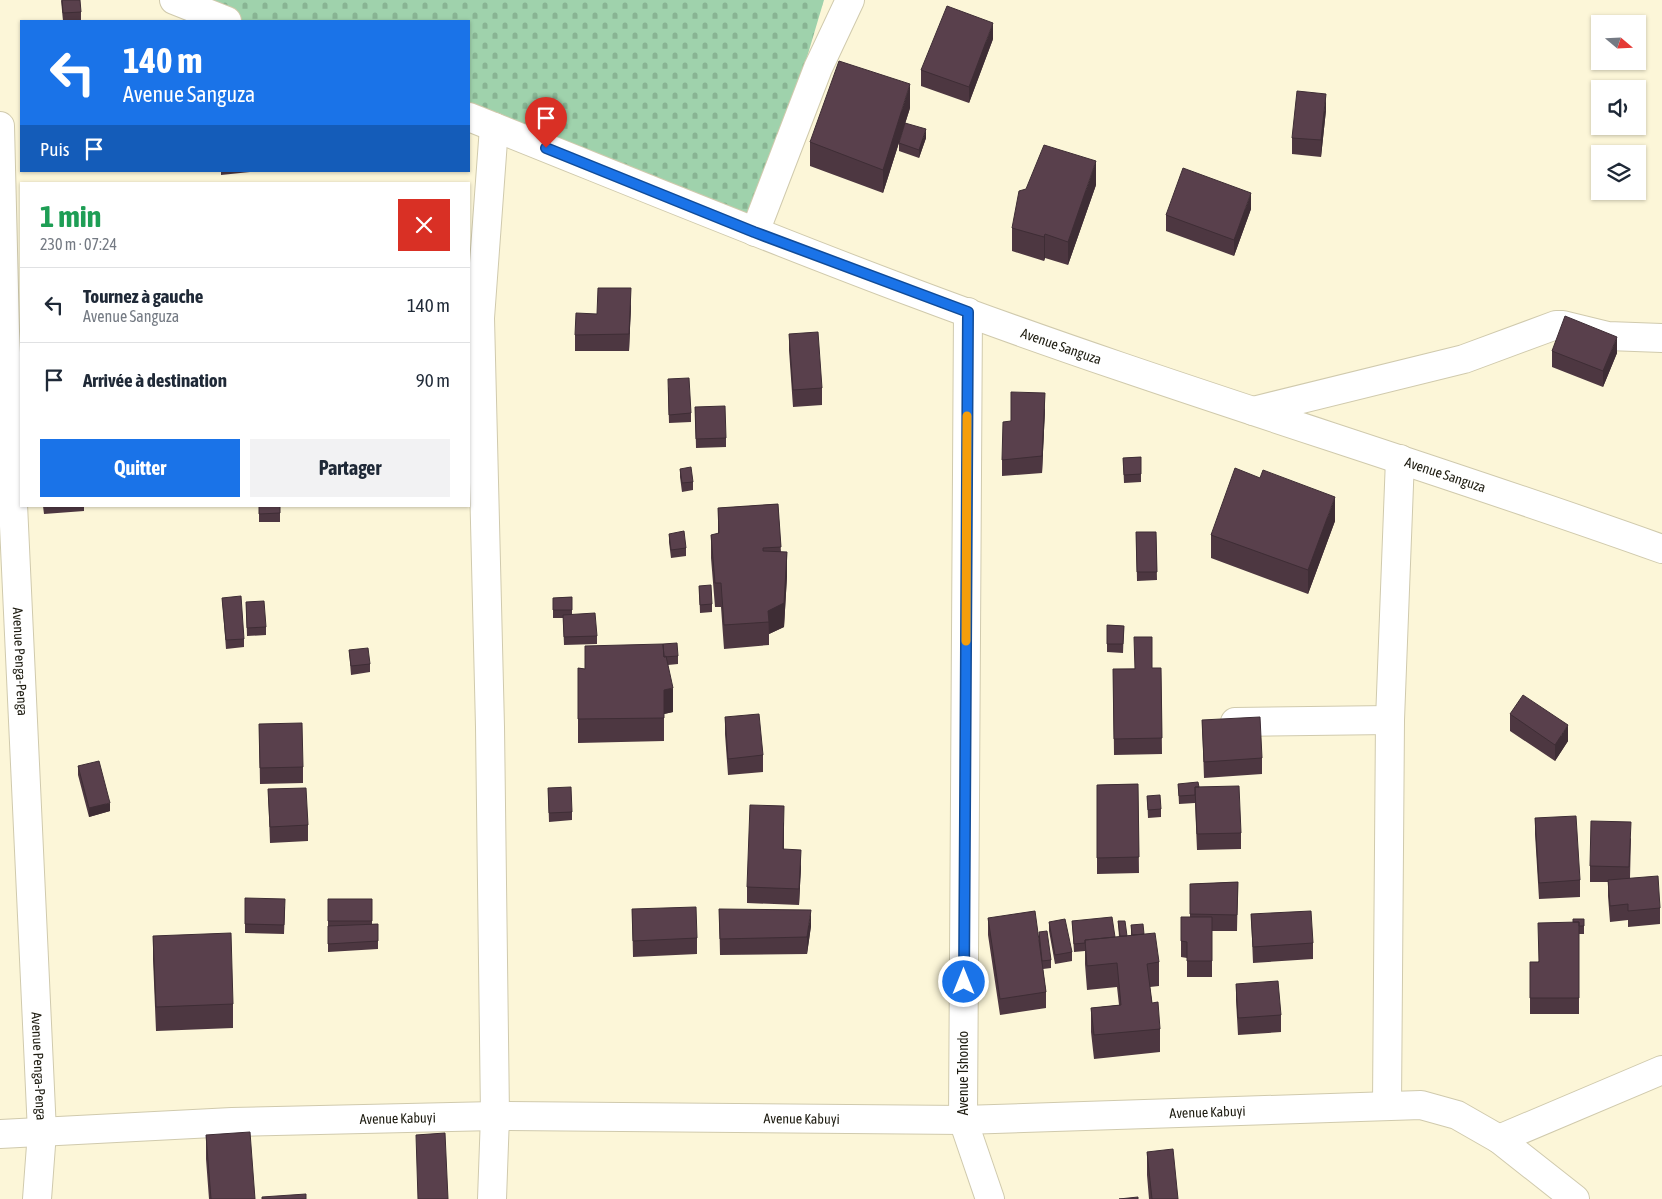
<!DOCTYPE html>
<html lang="fr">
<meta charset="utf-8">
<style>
body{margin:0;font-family:"Asap Condensed",sans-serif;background:#f2f2f3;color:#1f2937;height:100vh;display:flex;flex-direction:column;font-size:19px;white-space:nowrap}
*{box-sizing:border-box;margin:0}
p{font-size:16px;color:#747a83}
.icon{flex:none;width:28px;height:28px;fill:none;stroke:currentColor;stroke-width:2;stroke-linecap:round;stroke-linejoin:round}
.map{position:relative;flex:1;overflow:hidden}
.drawer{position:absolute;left:20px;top:182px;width:450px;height:325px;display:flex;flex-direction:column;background:#fff;border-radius:0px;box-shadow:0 1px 4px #0004}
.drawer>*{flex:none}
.top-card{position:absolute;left:20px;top:20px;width:450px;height:152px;border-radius:0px;box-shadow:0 1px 4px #0004;background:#1a73e8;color:#fff;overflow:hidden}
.needle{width:32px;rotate:109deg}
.tools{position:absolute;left:1591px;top:15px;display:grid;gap:10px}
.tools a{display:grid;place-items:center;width:55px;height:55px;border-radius:0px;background:#fff;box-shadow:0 1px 4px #0004;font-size:25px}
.pin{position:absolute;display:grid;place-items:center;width:42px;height:42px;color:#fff;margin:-51px -21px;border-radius:50% 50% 50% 0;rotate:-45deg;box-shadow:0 0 5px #0007}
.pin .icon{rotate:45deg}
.me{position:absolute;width:55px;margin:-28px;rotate:0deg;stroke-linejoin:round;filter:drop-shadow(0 0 4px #0008)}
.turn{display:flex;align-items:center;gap:18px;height:105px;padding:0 20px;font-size:22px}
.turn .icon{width:65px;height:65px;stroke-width:2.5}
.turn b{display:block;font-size:35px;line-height:42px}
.then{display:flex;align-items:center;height:48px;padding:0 20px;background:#0003;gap:10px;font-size:19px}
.round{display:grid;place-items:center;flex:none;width:52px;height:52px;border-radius:0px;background:#f2f2f3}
.overview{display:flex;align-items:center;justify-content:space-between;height:85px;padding:0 20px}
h1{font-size:30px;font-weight:700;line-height:38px;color:#1e9e55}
.primary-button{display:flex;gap:10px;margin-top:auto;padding:10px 20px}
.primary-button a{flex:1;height:58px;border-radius:0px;background:#1a73e8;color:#fff;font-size:20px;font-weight:700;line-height:58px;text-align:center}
.primary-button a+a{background:#f2f2f3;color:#1f2937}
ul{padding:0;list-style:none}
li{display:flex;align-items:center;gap:15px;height:75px;padding:0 20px;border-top:1px solid #e0e1e3}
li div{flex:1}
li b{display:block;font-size:19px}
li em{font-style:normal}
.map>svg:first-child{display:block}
.cemetery{fill:url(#cemetery-stones)}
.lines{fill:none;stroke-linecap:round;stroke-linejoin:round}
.minor-casing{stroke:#d0caad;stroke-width:30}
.minor{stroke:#fff;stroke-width:28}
.wall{fill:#4d3741}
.shaded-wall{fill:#3e2d35}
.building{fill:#59404c;stroke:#3e2d35}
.route-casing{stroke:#114b97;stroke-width:12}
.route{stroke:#1a73e8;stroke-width:9}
.slow{stroke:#f59e0b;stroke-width:9}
.labels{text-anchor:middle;stroke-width:5;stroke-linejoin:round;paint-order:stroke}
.street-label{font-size:14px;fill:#1d1b10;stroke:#fff}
</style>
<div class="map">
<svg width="1662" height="1199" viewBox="0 0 1662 1199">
<defs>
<pattern id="cemetery-stones" width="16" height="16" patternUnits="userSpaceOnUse" patternTransform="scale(1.25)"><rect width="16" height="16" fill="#9fd2ac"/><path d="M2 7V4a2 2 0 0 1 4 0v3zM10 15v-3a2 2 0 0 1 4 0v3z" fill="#88b493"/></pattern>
</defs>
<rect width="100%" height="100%" fill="#fcf6d8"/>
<path class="cemetery" d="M 175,0 L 824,0 L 755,232 L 469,117 L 469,21 L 228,21 Z"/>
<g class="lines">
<g class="minor-casing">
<g id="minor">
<path d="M 174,0 L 227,21"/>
<path id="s1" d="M 469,117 C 617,176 764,237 914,293 C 1161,386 1414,460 1662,549"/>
<path id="s2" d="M 0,126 L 5,331 L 42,1132 L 37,1199"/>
<path d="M 755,232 L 818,68 L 850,0"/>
<path d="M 968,312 L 963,1120 L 990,1199"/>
<path d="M 1253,411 L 1464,359 L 1556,325 L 1563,325 L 1608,336 L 1662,338"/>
<path d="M 1235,722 L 1390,720"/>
<path d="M 1387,1105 L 1390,720 L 1400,459"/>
<path id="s3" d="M 0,1134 L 232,1122 L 495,1116 L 963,1120 L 1421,1105 L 1457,1115 L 1499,1139 L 1575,1199"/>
<path d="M 1499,1139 L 1662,1070"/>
<path d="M 492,1199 L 495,1116 L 490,727 L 480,318 L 494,127"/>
</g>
</g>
<use href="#minor" class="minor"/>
</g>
<path class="wall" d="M 61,0 L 81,12 L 81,20 L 63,21 Z
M 993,39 L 969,103 L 921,86 L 921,70 Z
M 910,108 L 883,193 L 810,166 L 810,142 Z
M 1326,110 L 1321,157 L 1292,154 L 1292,138 Z
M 926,138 L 919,158 L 899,151 L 899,143 Z
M 221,171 L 250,171 L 250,172 L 221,175 Z
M 1096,185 L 1068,265 L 1045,258 L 1044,261 L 1012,251 L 1012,228 Z
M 1251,209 L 1234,256 L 1166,231 L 1166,215 Z
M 631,305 L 629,351 L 575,351 L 575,335 Z
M 789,334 L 822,388 L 822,405 L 793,407 L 789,350 Z
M 1552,351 L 1617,353 L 1603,387 L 1552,367 Z
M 668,387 L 691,413 L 691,422 L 669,423 Z
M 695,407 L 726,438 L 726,447 L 696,448 Z
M 1045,409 L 1042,473 L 1002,476 L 1002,460 L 1011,421 Z
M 1141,457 L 1141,482 L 1124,483 L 1123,458 Z
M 680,469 L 693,482 L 693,490 L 682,492 L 680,477 Z
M 1260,478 L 1335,521 L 1308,594 L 1211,558 L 1211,535 Z
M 778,504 L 781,552 L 787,576 L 784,627 L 769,634 L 769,645 L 724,649 L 721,607 L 715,607 L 711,558 L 711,535 L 718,534 L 718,508 Z
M 43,506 L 84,506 L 84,511 L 44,514 Z
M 259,506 L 280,506 L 280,522 L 259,522 Z
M 1136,532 L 1156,532 L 1157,580 L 1137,581 Z
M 669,534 L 686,548 L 686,556 L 671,558 L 669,542 Z
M 699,586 L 712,604 L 712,612 L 700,613 Z
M 572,597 L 572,614 L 597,636 L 597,644 L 564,645 L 563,618 L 553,618 L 553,598 Z
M 222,598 L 244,639 L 244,647 L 226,649 Z
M 246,602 L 266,627 L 266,635 L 247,636 Z
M 1107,625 L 1124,626 L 1123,653 L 1107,652 Z
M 585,646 L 678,656 L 678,664 L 668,665 L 673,712 L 664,714 L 664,741 L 578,743 L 578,668 L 585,669 Z
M 349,650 L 370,664 L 370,672 L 351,675 Z
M 1161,668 L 1162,754 L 1114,755 L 1113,669 Z
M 1510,714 L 1568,741 L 1555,761 L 1510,731 Z
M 725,717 L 763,755 L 763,772 L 728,775 L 725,734 Z
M 1202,720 L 1262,758 L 1262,774 L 1204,778 Z
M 259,724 L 303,767 L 303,783 L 260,784 Z
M 78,766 L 110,811 L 89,817 L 78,775 Z
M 1138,784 L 1139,873 L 1097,874 L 1097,785 Z
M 1178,784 L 1199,787 L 1241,833 L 1241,849 L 1197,850 L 1195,803 L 1179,804 Z
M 548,788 L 572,812 L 572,820 L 549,822 Z
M 268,789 L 308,825 L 308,841 L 270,843 Z
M 1147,796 L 1161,809 L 1161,817 L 1148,818 Z
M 1535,818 L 1580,880 L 1580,897 L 1539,899 L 1535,834 Z
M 784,822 L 784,849 L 801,866 L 799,905 L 747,903 L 747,887 Z
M 1631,838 L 1630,878 L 1660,908 L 1660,924 L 1628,927 L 1628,920 L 1610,922 L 1608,896 L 1608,882 L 1590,882 L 1590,866 Z
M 1238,882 L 1237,931 L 1212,931 L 1212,977 L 1187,977 L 1187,958 L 1181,957 L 1181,917 L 1190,917 L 1190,884 Z
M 245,898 L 285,907 L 284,934 L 245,933 Z
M 328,899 L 372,899 L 372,924 L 378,924 L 378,949 L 328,952 Z
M 632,909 L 697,938 L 697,954 L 633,957 Z
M 719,909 L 811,926 L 807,954 L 720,955 Z
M 1251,914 L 1313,943 L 1313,959 L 1253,963 Z
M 988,918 L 1039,940 L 1039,932 L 1051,960 L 1051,968 L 1043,969 L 1046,992 L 1046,1008 L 1000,1015 L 988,935 Z
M 1584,919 L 1584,934 L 1579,934 L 1579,1014 L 1530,1014 L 1530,962 L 1538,962 L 1573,922 Z
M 1072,921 L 1115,937 L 1119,937 L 1118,921 L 1127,936 L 1131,935 L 1131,925 L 1144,934 L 1159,962 L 1159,986 L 1150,987 L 1152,1003 L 1160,1029 L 1160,1052 L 1094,1059 L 1091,1032 L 1091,1008 L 1119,1005 L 1117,987 L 1087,990 L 1085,964 L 1085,951 L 1074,952 Z
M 1049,922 L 1072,952 L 1072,961 L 1055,964 L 1049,931 Z
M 153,936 L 233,1004 L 233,1028 L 156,1031 L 153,959 Z
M 1236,984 L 1281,1015 L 1281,1032 L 1238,1035 L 1236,1000 Z
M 206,1135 L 255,1199 L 209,1199 L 206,1159 Z
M 1147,1152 L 1178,1199 L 1149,1199 L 1147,1175 Z"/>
<path class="shaded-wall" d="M 993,23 L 993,39 L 969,103 L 969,87 Z
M 910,84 L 910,108 L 883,193 L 883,170 Z
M 1326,94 L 1326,110 L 1321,157 L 1321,140 Z
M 926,129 L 926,138 L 919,158 L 919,150 Z
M 1096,161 L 1096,185 L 1068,265 L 1068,242 Z
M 1251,193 L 1251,209 L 1234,256 L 1234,240 Z
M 1045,234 L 1045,258 L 1044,261 L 1044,237 Z
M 631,288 L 631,305 L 629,351 L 629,334 Z
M 1617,337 L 1617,353 L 1603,387 L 1603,371 Z
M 1045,393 L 1045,409 L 1042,473 L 1042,456 Z
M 1335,497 L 1335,521 L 1308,594 L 1308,570 Z
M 787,552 L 787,576 L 784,627 L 769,634 L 768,611 Z
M 673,688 L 673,712 L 664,714 L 664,690 Z
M 1568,725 L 1568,741 L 1555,761 L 1555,745 Z
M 110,803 L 110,811 L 89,817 L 89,808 Z
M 801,850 L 801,866 L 799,905 L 799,889 Z
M 811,910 L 811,926 L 807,954 L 807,937 Z"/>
<path class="building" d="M 62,0 L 80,0 L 81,12 L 63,13 Z
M 947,6 L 993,23 L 969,87 L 921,70 Z
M 839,61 L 910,84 L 883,170 L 810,142 Z
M 1297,91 L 1326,94 L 1321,140 L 1292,138 Z
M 905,123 L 926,129 L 919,150 L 899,143 Z
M 1044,145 L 1096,161 L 1068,242 L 1045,234 L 1044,237 L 1012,228 L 1019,191 L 1026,189 Z
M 1183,168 L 1251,193 L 1234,240 L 1166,215 Z
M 598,288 L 631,288 L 629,334 L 575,335 L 576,313 L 597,314 Z
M 1565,316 L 1617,337 L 1603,371 L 1552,351 Z
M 818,332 L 822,388 L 793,390 L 789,334 Z
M 689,378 L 691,413 L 669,415 L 668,379 Z
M 1011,392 L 1045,393 L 1042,456 L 1002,460 L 1003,422 L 1011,421 Z
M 725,406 L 726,438 L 696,439 L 695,407 Z
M 1141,457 L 1141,474 L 1124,475 L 1123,458 Z
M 691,467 L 693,482 L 682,483 L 680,469 Z
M 1235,468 L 1260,478 L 1263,470 L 1335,497 L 1308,570 L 1211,535 Z
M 778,504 L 781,547 L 763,548 L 763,551 L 787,552 L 784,603 L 768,611 L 769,622 L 724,625 L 721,583 L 715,583 L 711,535 L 719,533 L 718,508 Z
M 259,506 L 280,506 L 280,513 L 259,514 Z
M 684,531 L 686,548 L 671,550 L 669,534 Z
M 1136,532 L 1156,532 L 1157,572 L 1137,572 Z
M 711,585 L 712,604 L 700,605 L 699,586 Z
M 241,596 L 244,639 L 226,640 L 222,598 Z
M 572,597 L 572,610 L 553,610 L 553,598 Z
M 264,601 L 266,627 L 247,628 L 246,602 Z
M 595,613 L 597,636 L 564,637 L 563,615 Z
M 1107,625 L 1124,626 L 1123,644 L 1107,644 Z
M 1134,637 L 1152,637 L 1152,668 L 1161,668 L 1162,738 L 1114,739 L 1113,669 L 1135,669 Z
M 677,643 L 678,656 L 664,657 L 663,644 Z
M 663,644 L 664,657 L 666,656 L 673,688 L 664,690 L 664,718 L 578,719 L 578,668 L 585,669 L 585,646 Z
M 368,648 L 370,664 L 351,666 L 349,650 Z
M 1523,695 L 1568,725 L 1555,745 L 1510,714 Z
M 759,714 L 763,755 L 728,759 L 725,717 Z
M 1260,717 L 1262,758 L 1204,762 L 1202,720 Z
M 302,723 L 303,767 L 260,768 L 259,724 Z
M 99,761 L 110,803 L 89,808 L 78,766 Z
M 1198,782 L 1199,787 L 1195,787 L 1195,795 L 1179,796 L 1178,784 Z
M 1138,784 L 1139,857 L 1097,858 L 1097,785 Z
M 1239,786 L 1241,833 L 1197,834 L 1195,787 Z
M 571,787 L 572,812 L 549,813 L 548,788 Z
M 306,788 L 308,825 L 270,827 L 268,789 Z
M 1160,795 L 1161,809 L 1148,810 L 1147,796 Z
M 750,805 L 784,806 L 783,849 L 801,850 L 799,889 L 747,887 Z
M 1576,816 L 1580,880 L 1539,883 L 1535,818 Z
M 1591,821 L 1631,822 L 1629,867 L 1590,866 Z
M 1658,876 L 1660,908 L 1628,911 L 1628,904 L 1610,906 L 1608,880 Z
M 1238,882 L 1237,915 L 1190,914 L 1190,884 Z
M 245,898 L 285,899 L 284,925 L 245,924 Z
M 328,899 L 372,899 L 372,921 L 328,921 Z
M 696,907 L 697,938 L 633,941 L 632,909 Z
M 719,909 L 811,910 L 807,937 L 720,939 Z
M 1035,911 L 1046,992 L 1000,999 L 988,918 Z
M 1311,911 L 1313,943 L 1253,947 L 1251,914 Z
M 1112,917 L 1115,937 L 1085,940 L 1085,943 L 1074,944 L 1072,921 Z
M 1181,917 L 1212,917 L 1212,961 L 1187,961 L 1187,942 L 1181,941 Z
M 1065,919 L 1072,952 L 1055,955 L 1049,922 Z
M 1573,919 L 1584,919 L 1584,926 L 1579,926 L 1579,922 L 1573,922 Z
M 1118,921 L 1125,921 L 1127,936 L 1120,936 Z
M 1579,922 L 1579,998 L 1530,998 L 1530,962 L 1539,962 L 1538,923 Z
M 378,924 L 378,941 L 328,944 L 328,926 Z
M 1143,924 L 1144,934 L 1132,935 L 1131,925 Z
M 1047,931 L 1051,960 L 1042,961 L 1039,932 Z
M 231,933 L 233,1004 L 156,1007 L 153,936 Z
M 1155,933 L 1159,962 L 1147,964 L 1152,1003 L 1158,1002 L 1160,1029 L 1094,1035 L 1091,1008 L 1121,1005 L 1117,963 L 1087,966 L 1085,940 Z
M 1278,981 L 1281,1015 L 1238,1018 L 1236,984 Z
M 250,1132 L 255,1199 L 211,1199 L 206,1135 Z
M 445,1133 L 448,1199 L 418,1199 L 416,1135 Z
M 1173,1149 L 1178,1199 L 1152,1199 L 1147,1152 Z
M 306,1194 L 306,1199 L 262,1199 L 262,1197 Z
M 1138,1197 L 1138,1199 L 1119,1199 Z"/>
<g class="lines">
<g class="route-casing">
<path id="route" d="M 546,148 L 754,232 L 968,312 L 964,982"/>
</g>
<use href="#route" class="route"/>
<path class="slow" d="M 966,641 L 967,416"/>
</g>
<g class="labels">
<g class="street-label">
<text dy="5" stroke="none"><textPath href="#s1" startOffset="635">Avenue Sanguza</textPath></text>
<text dy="5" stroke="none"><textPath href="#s1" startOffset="1040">Avenue Sanguza</textPath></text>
<text dy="5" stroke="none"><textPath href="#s2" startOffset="536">Avenue Penga-Penga</textPath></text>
<text dy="5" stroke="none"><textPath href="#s2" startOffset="941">Avenue Penga-Penga</textPath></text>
<text transform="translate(963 1073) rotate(-90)" y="5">Avenue Tshondo</text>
<text dy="5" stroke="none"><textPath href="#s3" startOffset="1208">Avenue Kabuyi</textPath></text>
<text dy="5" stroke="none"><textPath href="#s3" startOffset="398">Avenue Kabuyi</textPath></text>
<text dy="5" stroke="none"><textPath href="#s3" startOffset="802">Avenue Kabuyi</textPath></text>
</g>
</g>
</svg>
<div class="tools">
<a><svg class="needle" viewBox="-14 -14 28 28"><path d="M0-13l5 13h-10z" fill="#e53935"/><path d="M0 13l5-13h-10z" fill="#747a83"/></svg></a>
<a><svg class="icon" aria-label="sound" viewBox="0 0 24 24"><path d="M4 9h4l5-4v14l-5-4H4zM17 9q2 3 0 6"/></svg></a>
<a><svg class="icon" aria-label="layers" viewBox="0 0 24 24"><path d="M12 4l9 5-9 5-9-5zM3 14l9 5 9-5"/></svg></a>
</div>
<div class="pin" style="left:546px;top:148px;background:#d93025"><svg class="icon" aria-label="arrive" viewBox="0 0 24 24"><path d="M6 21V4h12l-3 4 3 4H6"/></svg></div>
<svg class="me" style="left:964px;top:982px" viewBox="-20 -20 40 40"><circle r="17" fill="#1a73e8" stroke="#fff" stroke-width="3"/><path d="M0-11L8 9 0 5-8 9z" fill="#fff"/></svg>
<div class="top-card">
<div class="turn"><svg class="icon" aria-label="left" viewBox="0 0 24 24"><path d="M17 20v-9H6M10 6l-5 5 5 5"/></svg><div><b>140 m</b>Avenue Sanguza</div></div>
<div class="then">Puis<svg class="icon" aria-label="arrive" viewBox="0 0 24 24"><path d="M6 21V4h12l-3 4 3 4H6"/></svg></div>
</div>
<section class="drawer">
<div class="overview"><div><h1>1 min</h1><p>230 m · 07:24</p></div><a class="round" style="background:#d93025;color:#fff"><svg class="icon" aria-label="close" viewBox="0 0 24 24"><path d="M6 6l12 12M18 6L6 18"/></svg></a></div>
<ul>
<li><svg class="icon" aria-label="left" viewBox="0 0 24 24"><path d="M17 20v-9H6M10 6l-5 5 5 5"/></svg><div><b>Tournez à gauche</b><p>Avenue Sanguza</p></div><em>140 m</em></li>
<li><svg class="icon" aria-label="arrive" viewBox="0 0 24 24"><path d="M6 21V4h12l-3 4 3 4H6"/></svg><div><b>Arrivée à destination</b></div><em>90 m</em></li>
</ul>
<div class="primary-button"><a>Quitter</a><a>Partager</a></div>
</section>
</div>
